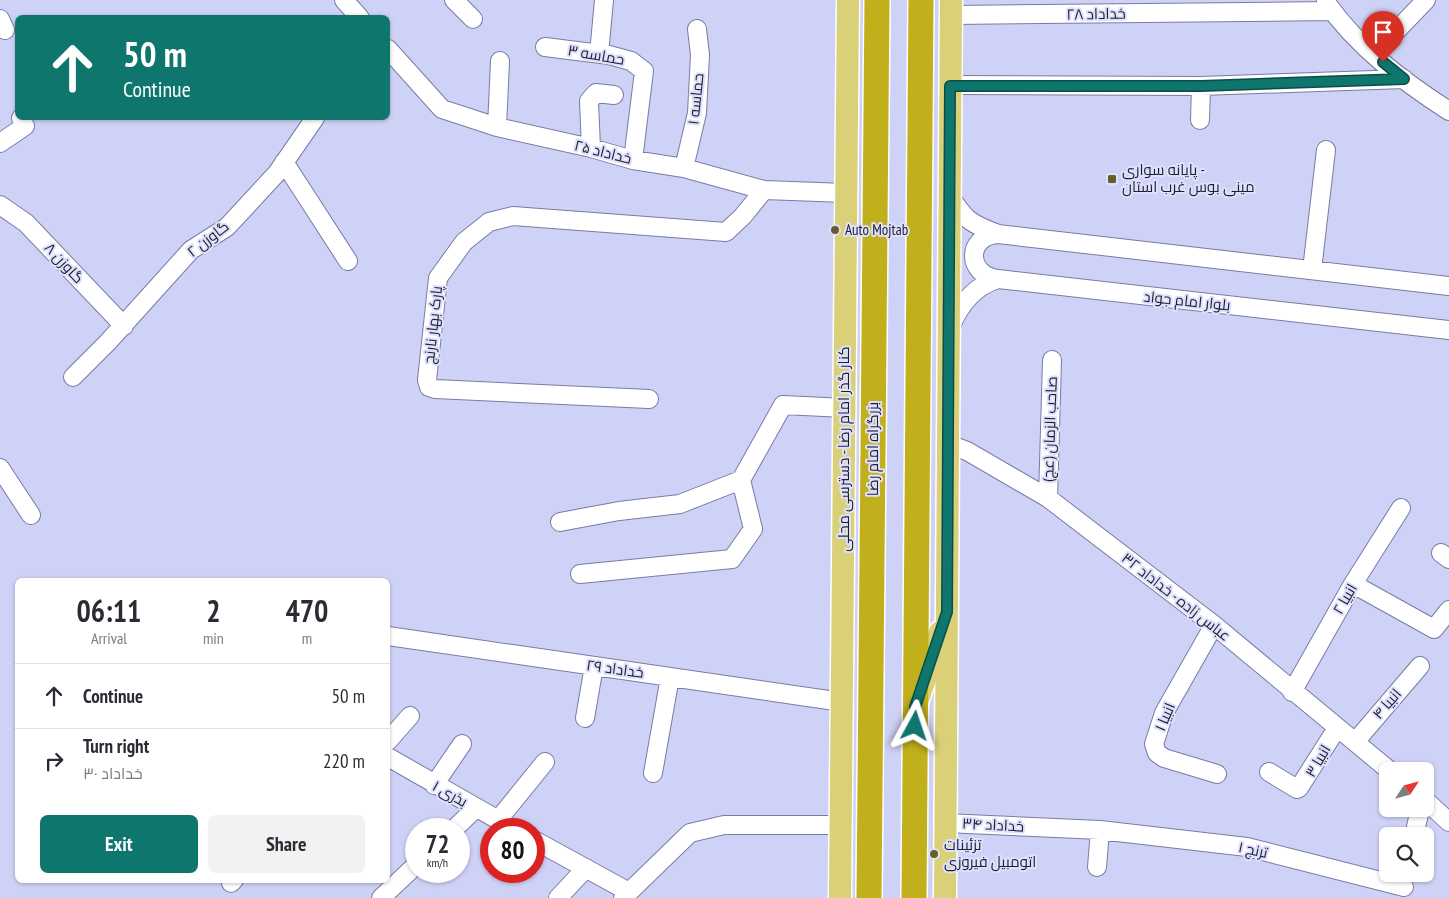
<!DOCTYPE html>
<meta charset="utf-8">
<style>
body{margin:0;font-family:"PT Sans Narrow",Cairo,sans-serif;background:#f2f2f3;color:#2b2b33;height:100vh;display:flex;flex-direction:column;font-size:19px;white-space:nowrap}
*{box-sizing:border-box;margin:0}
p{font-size:16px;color:#7c7c81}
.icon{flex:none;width:28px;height:28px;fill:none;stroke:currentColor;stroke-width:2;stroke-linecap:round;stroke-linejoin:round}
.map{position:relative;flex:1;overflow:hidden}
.panel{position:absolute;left:15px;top:578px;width:375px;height:305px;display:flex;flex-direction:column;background:#fff;border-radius:8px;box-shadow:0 1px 4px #0004}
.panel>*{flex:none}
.top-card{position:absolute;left:15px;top:15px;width:375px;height:105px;border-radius:8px;box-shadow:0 1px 4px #0004;background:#0f766e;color:#fff;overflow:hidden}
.needle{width:32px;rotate:54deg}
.tools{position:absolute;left:1379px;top:762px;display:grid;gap:10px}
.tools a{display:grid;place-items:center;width:55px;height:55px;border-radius:8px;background:#fff;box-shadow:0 1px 4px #0004;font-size:25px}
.speed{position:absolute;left:405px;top:818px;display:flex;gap:10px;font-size:25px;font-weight:700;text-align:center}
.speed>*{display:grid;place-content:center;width:65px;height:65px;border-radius:50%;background:#fff;box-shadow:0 1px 4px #0004;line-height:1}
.speed small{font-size:12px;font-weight:400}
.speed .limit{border:8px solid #d22;background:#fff;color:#111}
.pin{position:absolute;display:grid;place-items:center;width:42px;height:42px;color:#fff;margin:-51px -21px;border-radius:50% 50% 50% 0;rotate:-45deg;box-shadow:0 0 5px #0007}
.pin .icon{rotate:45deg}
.me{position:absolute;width:55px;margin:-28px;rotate:5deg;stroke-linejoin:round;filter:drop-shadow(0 0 4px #0008)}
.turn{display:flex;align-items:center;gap:18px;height:105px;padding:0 25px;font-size:22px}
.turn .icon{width:65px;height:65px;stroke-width:2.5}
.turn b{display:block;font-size:35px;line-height:42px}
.eta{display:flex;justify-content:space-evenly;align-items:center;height:85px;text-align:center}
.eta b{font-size:30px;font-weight:700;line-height:35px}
.action{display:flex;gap:10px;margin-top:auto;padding:10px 25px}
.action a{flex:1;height:58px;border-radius:8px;background:#0f766e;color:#fff;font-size:20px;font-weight:700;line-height:58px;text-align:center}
.action a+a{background:#f2f2f3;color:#2b2b33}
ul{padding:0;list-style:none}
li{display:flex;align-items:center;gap:15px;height:65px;padding:0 25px;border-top:1px solid #e1e1e2}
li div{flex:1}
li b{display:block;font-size:19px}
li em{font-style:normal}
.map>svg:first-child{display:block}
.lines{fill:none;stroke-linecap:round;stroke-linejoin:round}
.minor-casing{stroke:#797ba5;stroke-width:20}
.major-casing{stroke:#fff;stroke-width:25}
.highway-casing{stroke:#fff;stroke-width:28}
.minor{stroke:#fff;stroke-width:18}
.major{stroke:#dad077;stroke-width:22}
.highway{stroke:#c1b01c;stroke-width:25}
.route-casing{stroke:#0a4d48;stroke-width:12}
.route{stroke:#0f766e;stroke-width:9}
.poi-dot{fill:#665f2c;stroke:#dee0fc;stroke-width:2}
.labels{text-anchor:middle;stroke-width:4;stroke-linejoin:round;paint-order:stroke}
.street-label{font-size:15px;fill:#1d1e2f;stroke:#dee0fc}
.poi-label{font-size:15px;fill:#1d1e2f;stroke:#dee0fc;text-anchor:start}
</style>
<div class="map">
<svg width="1449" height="898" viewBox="0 0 1449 898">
<rect width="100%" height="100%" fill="#cfd2f7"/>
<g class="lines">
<g class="minor-casing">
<path id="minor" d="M 344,0 L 360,18
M 454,0 L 473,19
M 1326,2 C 1357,47 1404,82 1449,111
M 951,15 L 1332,11
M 0,19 L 5,30
M 545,47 L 609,55 L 631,61 L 644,71 L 633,160
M 388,49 L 442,109 L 497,127 L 591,148 L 633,160 L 684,168 L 764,190 L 846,193
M 599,54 L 604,0
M 1374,54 L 1426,0
M 950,85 L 1201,86 L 1404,79
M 1200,120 L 1201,86
M 497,127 L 500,61
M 0,143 L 25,126 L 21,118
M 591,148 L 589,101 L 596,93 L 614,95
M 284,162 L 348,261
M 684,168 L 697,113 L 700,55 L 697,29
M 950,196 C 965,220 971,224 998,234 L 1449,286
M 0,205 L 26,223 L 124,326
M 1312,270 L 1326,150
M 998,279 C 966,275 966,236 998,234
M 950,328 C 959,306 974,286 998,279 L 1449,330
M 73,377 L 108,342 L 191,250 L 227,227 L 277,173 L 315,118
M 649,399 L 435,389 L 429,387 L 427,380 L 438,278 L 464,242 L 489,222 L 513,216 L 726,232 L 743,216 L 764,190
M 948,444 L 967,451 L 1048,498 L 1214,625 L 1390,771
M 0,468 L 31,515
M 1048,498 L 1052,360
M 560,522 L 619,511 L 680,504 L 741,480 L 783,405 L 845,408
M 1441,553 L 1449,559
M 580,574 L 732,559 L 753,529 L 741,480
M 1353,584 L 1434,629 L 1449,610
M 1214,625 L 1164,713 L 1154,744 L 1157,753 L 1164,758 L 1217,774
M 388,636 L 842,702
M 1292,692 L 1353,584 L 1401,508
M 585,718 L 594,666
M 388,741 L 410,716
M 1355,742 L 1420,666
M 388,757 L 514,829
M 1269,772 L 1297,789 L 1299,788 L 1337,728
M 653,773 L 670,677
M 434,785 L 462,744
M 1425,800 L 1449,822
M 498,820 L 545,762
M 945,823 L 1100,830 L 1247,847 L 1404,887
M 454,829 L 476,808
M 1414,836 L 1420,809
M 534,840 L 629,892
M 1097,867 L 1100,830
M 231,883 L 234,880
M 381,898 L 416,865
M 558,898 L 586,868
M 623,898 L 690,833 L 724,825 L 841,825"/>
</g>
<g class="major-casing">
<path id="major" d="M 919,697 L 940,632
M 840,898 L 848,0
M 945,898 L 951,0"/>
</g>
<g class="highway-casing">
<path id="highway" d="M 869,898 L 877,0
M 914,898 L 921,0"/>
</g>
<use href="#minor" class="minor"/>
<use href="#major" class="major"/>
<use href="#highway" class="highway"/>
</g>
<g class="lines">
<g class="route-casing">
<path id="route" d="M 915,726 L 915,707 L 947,612 L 950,86 L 1201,86 L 1404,79 L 1383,62"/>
</g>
<use href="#route" class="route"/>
</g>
<g class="poi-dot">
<rect x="1107" y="174" width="10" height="10" rx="2.5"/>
<circle cx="835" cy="230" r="5"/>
<circle cx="934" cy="854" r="5"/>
</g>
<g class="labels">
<g class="street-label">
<text transform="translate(1096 14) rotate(-1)" y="5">خداداد ۲۸</text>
<text transform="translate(596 55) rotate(10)" y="5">حماسه ۳</text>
<text transform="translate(696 99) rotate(-84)" y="5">حماسه ۱</text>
<text transform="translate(603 152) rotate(14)" y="5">خداداد ۲۵</text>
<text transform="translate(208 239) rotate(-38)" y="5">گاوزن ۲</text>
<text transform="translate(64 263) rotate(47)" y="5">گاوزن ۸</text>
<text transform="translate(1187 301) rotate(6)" y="5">بلوار امام جواد</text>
<text transform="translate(433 325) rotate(-84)" y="5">پارک بهار نارنج</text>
<text transform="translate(1050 429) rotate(-88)" y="5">صاحب الزمان (عج)</text>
<text transform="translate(844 449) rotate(-90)" y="5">کنار گذر امام رضا - دسترسی محلی</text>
<text transform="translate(873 449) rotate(-90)" y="5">بزرگراه امام رضا</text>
<text transform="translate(1176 597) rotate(38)" y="5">عباس زاده - خداداد ۳۲</text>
<text transform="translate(1345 599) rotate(-60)" y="5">انبیا ۲</text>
<text transform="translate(615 669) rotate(8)" y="5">خداداد ۲۹</text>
<text transform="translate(1387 704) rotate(-49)" y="5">انبیا ۴</text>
<text transform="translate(1165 717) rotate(-67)" y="5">انبیا ۱</text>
<text transform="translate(1318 761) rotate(-59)" y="5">انبیا ۳</text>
<text transform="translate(450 794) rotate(29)" y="5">بذری ۱</text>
<text transform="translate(993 825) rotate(3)" y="5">خداداد ۳۴</text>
<text transform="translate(1253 850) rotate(12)" y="5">ترنج ۱</text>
</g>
<g class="poi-label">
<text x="1122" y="175">پایانه سواری -<tspan x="1122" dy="17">مینی بوس غرب استان</tspan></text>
<text x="845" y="235">Auto Mojtab</text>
<text x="944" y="850">تزئینات<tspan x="944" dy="17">اتومبیل فیروزی</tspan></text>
</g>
</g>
</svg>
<div class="tools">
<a><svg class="needle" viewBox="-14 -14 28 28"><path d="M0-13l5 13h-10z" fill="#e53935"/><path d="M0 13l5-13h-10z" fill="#7c7c81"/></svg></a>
<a><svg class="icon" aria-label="search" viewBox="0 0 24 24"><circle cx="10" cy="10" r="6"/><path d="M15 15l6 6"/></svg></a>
</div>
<div class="speed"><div>72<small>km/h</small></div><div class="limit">80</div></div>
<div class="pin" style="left:1383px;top:62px;background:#d93025"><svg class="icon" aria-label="arrive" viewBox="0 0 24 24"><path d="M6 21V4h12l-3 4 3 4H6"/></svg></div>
<svg class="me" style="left:915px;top:726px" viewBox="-20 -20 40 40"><path d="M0-17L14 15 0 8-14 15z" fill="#0f766e" stroke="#fff" stroke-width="4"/></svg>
<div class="top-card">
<div class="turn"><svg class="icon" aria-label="ahead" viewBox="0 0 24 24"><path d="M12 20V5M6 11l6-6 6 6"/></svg><div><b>50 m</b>Continue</div></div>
</div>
<section class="panel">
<div class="eta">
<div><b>06:11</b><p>Arrival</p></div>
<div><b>2</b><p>min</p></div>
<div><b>470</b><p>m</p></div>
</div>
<ul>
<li><svg class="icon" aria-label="ahead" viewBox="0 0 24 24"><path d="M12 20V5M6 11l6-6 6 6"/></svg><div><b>Continue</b></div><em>50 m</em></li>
<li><svg class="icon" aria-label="right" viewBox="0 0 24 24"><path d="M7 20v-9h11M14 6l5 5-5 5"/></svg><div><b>Turn right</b><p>خداداد ۳۰</p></div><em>220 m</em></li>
</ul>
<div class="action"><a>Exit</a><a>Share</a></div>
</section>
</div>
